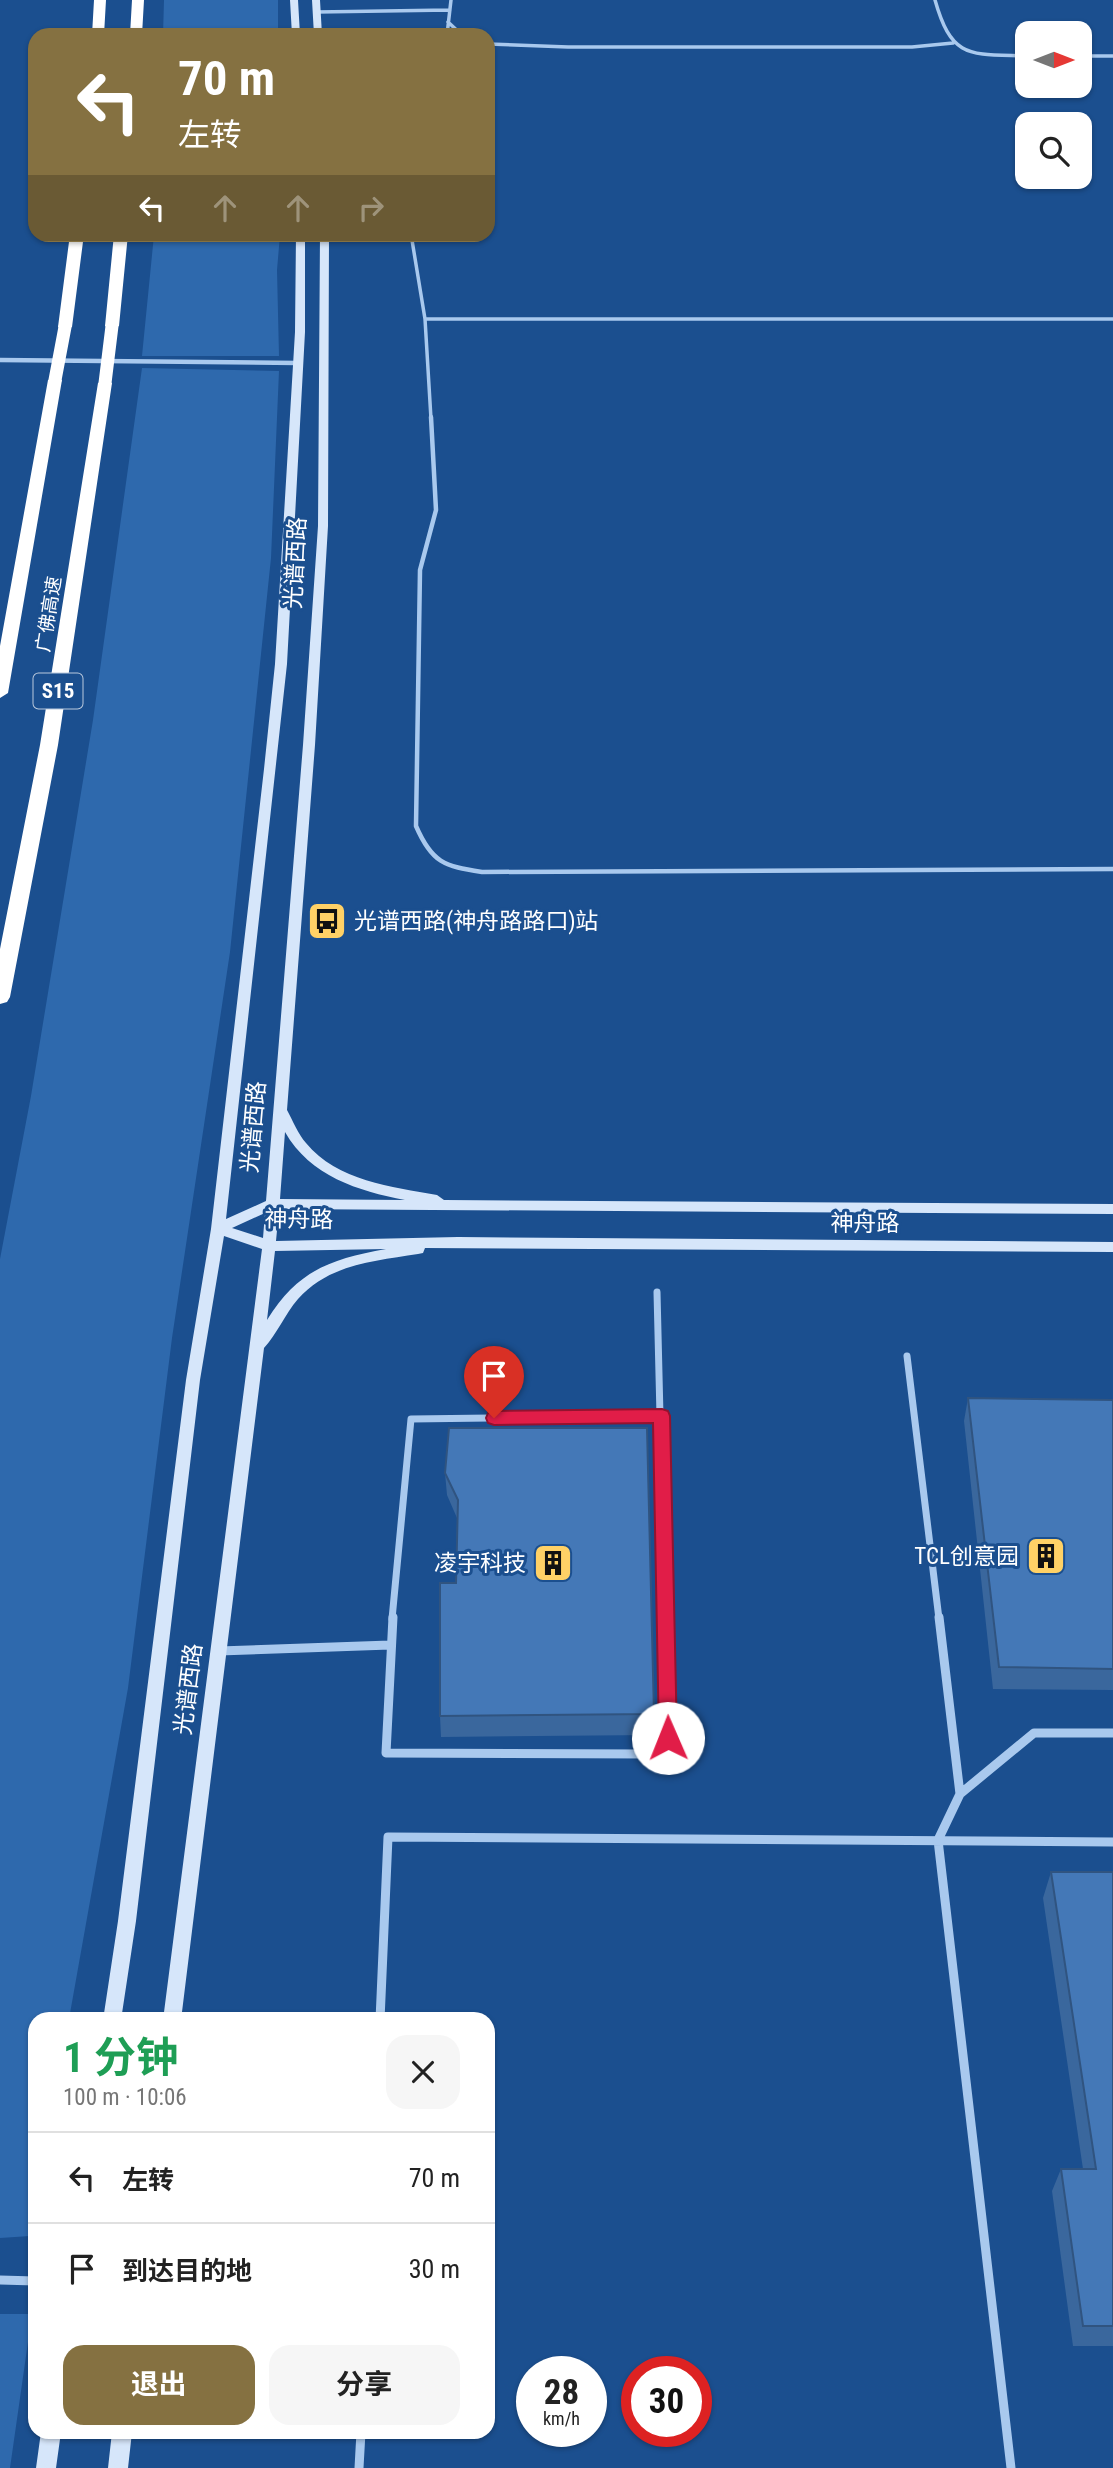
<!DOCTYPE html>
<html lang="zh">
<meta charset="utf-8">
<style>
body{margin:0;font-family:"Roboto Condensed","Noto Sans SC",sans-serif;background:#f6f6f6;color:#222;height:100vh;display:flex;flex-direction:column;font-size:26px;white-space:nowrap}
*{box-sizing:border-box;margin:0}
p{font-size:23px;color:#767676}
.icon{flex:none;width:38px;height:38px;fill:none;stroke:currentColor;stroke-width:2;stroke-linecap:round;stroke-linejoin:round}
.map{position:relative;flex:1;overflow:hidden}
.panel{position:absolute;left:28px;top:2012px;width:467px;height:427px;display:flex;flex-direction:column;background:#fff;border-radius:21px;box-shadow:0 2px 5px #0004}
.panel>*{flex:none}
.hud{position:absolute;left:28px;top:28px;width:467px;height:214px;border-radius:21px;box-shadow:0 2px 5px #0004;background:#857141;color:#fff;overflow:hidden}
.needle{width:46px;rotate:90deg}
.buttons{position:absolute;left:1015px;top:21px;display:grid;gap:14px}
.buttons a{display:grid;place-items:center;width:77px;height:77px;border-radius:14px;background:#fff;box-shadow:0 2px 5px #0004;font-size:35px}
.speed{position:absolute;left:516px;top:2356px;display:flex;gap:14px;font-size:35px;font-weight:700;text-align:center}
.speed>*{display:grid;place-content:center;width:91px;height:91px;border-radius:50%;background:#fff;box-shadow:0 2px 5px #0004;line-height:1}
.speed small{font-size:18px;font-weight:400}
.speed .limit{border:10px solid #d22;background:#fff;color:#111}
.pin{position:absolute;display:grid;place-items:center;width:60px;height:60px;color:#fff;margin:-72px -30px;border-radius:50% 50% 50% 0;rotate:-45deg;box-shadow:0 0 7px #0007}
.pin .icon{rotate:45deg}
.me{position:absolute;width:77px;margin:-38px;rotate:359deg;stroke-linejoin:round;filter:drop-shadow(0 0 5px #0008)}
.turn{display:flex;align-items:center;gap:24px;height:147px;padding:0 35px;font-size:32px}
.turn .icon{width:91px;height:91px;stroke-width:2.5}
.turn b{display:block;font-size:49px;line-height:60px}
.lanes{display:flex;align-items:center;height:66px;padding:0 35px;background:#0003;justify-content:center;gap:35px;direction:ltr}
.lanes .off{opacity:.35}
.round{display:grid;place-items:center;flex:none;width:74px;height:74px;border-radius:21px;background:#f6f6f6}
.headline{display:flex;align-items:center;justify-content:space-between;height:119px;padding:0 35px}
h1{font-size:42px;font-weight:700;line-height:52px;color:#1e9e55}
.button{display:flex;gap:14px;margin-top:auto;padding:14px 35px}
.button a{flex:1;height:80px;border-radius:21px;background:#857141;color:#fff;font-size:28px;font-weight:700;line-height:80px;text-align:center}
.button a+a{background:#f6f6f6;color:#222}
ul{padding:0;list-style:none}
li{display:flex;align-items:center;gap:21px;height:91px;padding:0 35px;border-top:2px solid #e0e0e0}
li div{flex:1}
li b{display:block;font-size:26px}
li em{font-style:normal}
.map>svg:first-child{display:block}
.green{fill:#2e69ad}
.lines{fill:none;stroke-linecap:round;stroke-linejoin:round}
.lane-far1{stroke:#a9c9ee;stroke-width:3.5}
.lane{stroke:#a9c9ee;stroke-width:4.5}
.street-far2{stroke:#a9c9ee;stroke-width:4.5}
.street-far1{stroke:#a9c9ee;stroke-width:7}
.street{stroke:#a9c9ee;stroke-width:9}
.secondary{fill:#d6e6fa;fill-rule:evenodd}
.highway{fill:#fff;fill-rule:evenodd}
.highway-bridge{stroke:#fff;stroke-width:13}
.wall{fill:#3a679d}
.building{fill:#4478b7;stroke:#305480;stroke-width:2}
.route{fill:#e11d48;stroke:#92132f;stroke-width:2}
.labels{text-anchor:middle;stroke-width:6;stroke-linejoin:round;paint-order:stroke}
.far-street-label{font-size:19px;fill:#fff;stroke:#1b4f8f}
.shield{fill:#1b4f8f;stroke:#bbcadd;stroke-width:2}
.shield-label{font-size:21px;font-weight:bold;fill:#fff}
.street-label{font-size:23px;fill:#fff;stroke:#1b4f8f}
.poi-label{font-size:23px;fill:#fff;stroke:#1b4f8f;text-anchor:end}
</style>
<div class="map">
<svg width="1113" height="2468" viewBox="0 0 1113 2468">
<rect width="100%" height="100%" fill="#1b4f8f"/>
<path class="green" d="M 164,0 L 278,0 L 278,35 L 163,35 Z
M 154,235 L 280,235 L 277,270 L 279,356 L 142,356 Z
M 142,368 L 279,371 L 271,558 L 230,952 L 172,1338 L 128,1688 L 69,2019 L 35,2020 L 35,2209 L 30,2236 L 0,2238 L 0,1259 L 31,1096 L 93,720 Z
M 0,2314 L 32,2314 L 10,2468 L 0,2468 Z"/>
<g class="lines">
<path class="lane-far1" d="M 935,0 C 952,60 970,54 1027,56
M 317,12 L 450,10
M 448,22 L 462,35
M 447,35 L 451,0
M 488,44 L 568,47 L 912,47 L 953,43
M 1080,56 L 1113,56
M 411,234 L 425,319 L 431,419
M 425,319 L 1113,319"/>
<path class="lane" d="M 431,417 L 436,510 L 420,570 L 416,826 C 432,863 444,866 482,872 L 1113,869"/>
<path class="street-far2" d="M 0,360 L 297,363"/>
<path class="street-far1" d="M 657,1292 L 660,1416
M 907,1356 L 939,1619
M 660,1416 L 665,1619
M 392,1619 L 411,1419 L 660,1416"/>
<path class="street" d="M 393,1617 L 386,1753 L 648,1754 L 668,1738 L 665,1617
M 939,1617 L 960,1794 L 1034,1733 L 1113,1733
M 219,1651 L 390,1645
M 960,1794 L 938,1840 L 1011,2468
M 380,2020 L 388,1837 L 1113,1842
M 0,2280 L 35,2281
M 359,2468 L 361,2432"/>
<path class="secondary" d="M 290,0 L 298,0 L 300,35 L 292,35 Z
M 312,0 L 320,0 L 322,35 L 314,35 Z
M 296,234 L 305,234 L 305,332 L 287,664 L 226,1219 L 266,1201 L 303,745 L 318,526 L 320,234 L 329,234 L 328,526 L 315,745 L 287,1110 C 293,1121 298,1134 306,1143 C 337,1181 392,1187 437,1195 L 444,1200 L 1113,1204 L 1113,1214 L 279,1209 L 276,1241 L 458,1237 L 1113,1242 L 1113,1252 L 425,1248 L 423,1253 L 418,1254 C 375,1261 329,1264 298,1299 C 285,1314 277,1334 264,1348 L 181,2020 L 163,2020 L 262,1249 L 224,1236 L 200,1380 L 136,1921 L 121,2020 L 103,2020 L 118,1921 L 186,1380 L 211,1229 L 264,769 L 275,664 L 295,332 ZM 285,1132 C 310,1176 358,1191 405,1200 L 280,1199 ZM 265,1213 L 263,1238 L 232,1228 ZM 386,1249 C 331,1259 298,1270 267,1320 L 275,1251 Z
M 41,2432 L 61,2432 L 56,2468 L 36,2468 Z
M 112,2432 L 132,2432 L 128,2468 L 108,2468 Z"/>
<path class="highway" d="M 94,0 L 106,0 L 104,35 L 92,35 Z
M 132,0 L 144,0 L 142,35 L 130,35 Z
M 70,234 L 84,234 L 72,327 L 65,331 L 58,327 Z
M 114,234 L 128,234 L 119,326 L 112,330 L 105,326 Z
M 55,376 L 62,380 L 8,693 L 0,698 L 0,646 L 48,380 Z
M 105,379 L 112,383 L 58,745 L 10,997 L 7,1002 L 0,1004 L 0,949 L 40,745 L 98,383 Z"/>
<path class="highway-bridge" d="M 55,380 L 65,327
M 105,383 L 112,326"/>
</g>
<path class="wall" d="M 968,1398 L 1113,1400 L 1113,1690 L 993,1689 L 964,1421 Z
M 445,1473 L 654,1714 L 653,1735 L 441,1737 L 440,1716 L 456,1583 L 457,1518 L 447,1495 Z
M 1051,1872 L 1113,1872 L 1113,2346 L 1073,2346 L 1052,2191 L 1061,2169 L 1083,2169 L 1043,1898 Z"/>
<path class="building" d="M 968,1398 L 1113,1400 L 1113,1669 L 999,1667 Z
M 449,1428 L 647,1428 L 654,1714 L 440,1716 L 440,1583 L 456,1583 L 458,1500 L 445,1473 Z
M 1051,1872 L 1113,1872 L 1113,2326 L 1083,2326 L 1061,2169 L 1096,2169 Z"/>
<path class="route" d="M 662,1409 L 668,1411 L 670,1416 L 677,1738 L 675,1744 L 668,1746 L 661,1744 L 659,1738 L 653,1423 L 494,1425 L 488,1423 L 486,1418 L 488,1413 L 494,1411 Z"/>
<defs>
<g id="bus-square" transform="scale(2.0125)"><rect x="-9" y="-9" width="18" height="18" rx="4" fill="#ffd166" stroke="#1b4f8f"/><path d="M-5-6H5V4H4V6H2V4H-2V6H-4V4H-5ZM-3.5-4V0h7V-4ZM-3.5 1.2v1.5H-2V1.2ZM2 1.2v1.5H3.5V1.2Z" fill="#111"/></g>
<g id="building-square" transform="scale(2.0125)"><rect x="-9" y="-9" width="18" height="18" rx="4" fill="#ffd166" stroke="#1b4f8f"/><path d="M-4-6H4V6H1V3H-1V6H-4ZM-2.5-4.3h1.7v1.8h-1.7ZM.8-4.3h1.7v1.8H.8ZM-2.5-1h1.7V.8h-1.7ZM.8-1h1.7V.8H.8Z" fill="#111"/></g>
</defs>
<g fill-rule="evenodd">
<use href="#bus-square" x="327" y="921"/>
<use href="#building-square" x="1046" y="1556"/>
<use href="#building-square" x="553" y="1563"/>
</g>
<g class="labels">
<g class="far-street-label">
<text transform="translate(48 614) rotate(-81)" y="7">广佛高速</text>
</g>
<rect class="shield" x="33.5" y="673.5" width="49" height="35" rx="5"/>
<g class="shield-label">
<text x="58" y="698">S15</text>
</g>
<g class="street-label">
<text transform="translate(295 563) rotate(-87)" y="8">光谱西路</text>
<text transform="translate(253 1127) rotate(-85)" y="8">光谱西路</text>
<text transform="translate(299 1219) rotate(1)" y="8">神舟路</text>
<text x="865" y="1231">神舟路</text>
<text transform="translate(188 1689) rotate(-83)" y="8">光谱西路</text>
</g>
<g class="poi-label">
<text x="354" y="929" text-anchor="start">光谱西路(神舟路路口)站</text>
<text x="1019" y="1564">TCL创意园</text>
<text x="526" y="1571">凌宇科技</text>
</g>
</g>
</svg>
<div class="buttons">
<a><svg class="needle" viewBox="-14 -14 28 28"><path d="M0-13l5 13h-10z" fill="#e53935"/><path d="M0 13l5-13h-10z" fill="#767676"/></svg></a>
<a><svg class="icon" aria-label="search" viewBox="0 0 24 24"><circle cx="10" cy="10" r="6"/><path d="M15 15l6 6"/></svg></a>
</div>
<div class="speed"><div>28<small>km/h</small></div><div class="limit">30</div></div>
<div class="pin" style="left:494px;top:1418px;background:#d93025"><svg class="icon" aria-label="arrive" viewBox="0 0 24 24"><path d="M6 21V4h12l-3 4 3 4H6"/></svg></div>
<svg class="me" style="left:668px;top:1738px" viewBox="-20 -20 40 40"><circle r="19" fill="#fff"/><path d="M0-13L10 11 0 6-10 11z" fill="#e11d48"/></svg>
<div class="hud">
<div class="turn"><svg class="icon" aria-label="left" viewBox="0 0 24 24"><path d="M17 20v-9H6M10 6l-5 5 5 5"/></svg><div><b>70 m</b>左转</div></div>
<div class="lanes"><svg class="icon" aria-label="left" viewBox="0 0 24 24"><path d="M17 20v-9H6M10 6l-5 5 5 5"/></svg><svg class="icon off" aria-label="ahead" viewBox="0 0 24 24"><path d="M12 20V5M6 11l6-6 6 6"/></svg><svg class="icon off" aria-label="ahead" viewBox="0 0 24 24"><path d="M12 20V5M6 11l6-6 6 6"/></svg><svg class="icon off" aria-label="right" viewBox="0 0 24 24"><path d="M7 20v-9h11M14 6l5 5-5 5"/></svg></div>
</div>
<section class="panel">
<div class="headline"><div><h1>1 分钟</h1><p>100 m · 10:06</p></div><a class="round"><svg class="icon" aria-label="close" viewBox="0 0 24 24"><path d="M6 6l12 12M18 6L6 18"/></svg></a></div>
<ul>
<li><svg class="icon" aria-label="left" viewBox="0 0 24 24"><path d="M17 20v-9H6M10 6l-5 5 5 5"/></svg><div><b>左转</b></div><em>70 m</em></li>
<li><svg class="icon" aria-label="arrive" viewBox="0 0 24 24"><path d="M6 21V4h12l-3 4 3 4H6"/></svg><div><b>到达目的地</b></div><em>30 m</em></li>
</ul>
<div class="button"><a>退出</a><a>分享</a></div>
</section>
</div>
